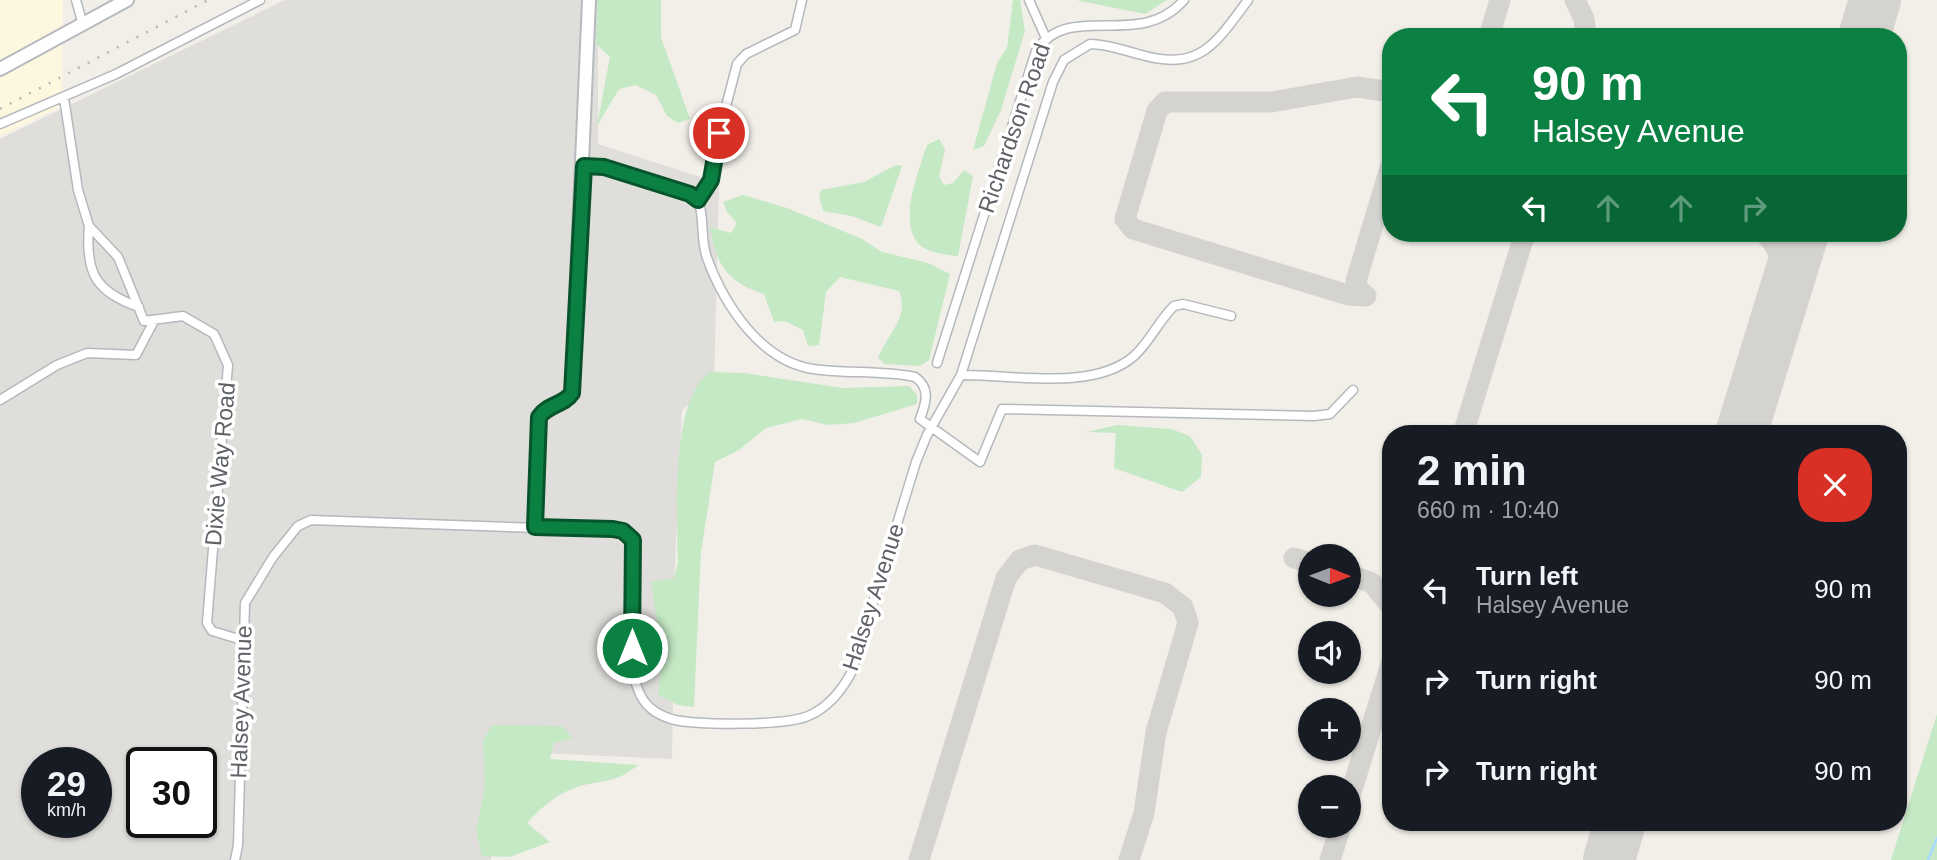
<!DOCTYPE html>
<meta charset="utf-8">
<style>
body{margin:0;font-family:Arial,sans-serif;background:#20242c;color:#f1f3f6;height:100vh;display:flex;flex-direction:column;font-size:26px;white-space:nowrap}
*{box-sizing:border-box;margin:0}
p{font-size:23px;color:#9ea1a6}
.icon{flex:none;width:38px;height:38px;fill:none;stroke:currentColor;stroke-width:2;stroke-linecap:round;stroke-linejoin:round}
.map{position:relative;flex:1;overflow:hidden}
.side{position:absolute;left:1382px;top:425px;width:525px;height:406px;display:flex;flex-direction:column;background:#171b24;border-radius:28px;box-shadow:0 2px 5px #0004}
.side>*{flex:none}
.banner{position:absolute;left:1382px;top:28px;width:525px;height:214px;border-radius:28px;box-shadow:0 2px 5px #0004;background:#0b8043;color:#fff;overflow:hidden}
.needle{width:46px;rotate:91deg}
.fabs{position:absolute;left:1298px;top:544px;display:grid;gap:14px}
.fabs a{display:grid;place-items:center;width:63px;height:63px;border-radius:50%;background:#171b24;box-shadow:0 2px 5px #0004;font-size:35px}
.speed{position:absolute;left:21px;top:747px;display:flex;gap:14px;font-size:35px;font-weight:700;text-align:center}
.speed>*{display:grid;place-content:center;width:91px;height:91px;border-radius:50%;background:#171b24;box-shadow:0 2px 5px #0004;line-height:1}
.speed small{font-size:18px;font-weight:400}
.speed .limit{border:4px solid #111;border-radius:10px;background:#fff;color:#111}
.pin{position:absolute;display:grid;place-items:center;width:60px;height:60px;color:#fff;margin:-30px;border:4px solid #fff;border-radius:50%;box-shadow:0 2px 7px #0007}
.me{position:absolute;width:77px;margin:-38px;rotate:0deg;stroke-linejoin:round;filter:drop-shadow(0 0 5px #0008)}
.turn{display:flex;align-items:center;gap:24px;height:147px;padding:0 35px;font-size:32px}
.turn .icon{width:91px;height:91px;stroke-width:2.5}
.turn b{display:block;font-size:49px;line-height:60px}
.lanes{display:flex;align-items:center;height:66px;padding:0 35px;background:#0003;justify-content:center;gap:35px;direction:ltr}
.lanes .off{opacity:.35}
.round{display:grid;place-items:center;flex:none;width:74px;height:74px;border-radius:28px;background:#20242c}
.summary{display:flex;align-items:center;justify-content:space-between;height:119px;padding:0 35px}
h1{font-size:42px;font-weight:700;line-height:52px}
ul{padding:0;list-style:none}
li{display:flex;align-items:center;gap:21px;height:91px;padding:0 35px}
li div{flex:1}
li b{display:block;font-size:26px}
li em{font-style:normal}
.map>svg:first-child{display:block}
.commercial{fill:#fef7e0}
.industrial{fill:#e0deda;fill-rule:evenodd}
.green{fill:#c5e8c5}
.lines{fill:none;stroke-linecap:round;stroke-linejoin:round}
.stream{stroke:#aadaff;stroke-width:2.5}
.taxiway{stroke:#d4d3d0;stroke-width:21}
.runway{stroke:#d4d3d0;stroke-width:52}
.street-casing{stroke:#b5b8bc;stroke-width:11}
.secondary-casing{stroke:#b6babf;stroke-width:16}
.street{stroke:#fff;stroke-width:8}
.secondary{stroke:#fff;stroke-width:12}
.rail{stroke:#b6b7b8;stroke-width:2.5;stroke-dasharray:2 9;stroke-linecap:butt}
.route-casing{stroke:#07532c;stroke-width:18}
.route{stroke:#0b8043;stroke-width:12}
.labels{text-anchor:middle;stroke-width:7;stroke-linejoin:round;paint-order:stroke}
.street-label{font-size:23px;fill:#5f6368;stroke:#fff}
</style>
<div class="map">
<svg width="1937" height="860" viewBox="0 0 1937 860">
<rect width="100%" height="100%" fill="#f1efe8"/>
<path class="commercial" d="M 0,0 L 63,0 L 62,106 L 0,136 Z"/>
<path class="industrial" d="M 285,0 L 598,0 L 598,144 L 719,183 L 714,385 L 682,410 L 675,564 L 672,759 L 495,751 L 491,860 L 0,860 L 0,139 ZM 37,763 L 96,763 L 96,822 L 37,822 ZM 142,763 L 201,763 L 201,822 L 142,822 Z"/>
<path class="green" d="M 597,0 L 661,0 L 661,37 L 690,119 L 678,123 L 667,116 L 656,95 L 636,85 L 619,89 L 597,126 L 610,57 L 596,44 Z
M 1013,0 L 1020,0 L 1025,31 L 1001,110 L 984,146 L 973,150 L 997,63 L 1007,48 Z
M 1076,0 L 1167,0 L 1145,14 Z
M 939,139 L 945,149 L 939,176 L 944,185 L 953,183 L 964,170 L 973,176 L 958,256 C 947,255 930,253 921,246 C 896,225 919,170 927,145 Z
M 896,165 L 902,166 L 881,227 L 852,216 L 823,211 L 819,197 L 821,190 L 864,182 Z
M 743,195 L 787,208 L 862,239 L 882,252 L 928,263 L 950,274 L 929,360 L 920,366 L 885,364 L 878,358 C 887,335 910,317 899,291 L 840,277 L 826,292 L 819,345 L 808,346 L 803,330 L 785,321 L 774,322 L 764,294 C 727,282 716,265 710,227 L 731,233 L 737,223 L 727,212 L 723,202 Z
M 710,372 L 744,373 L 843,388 L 909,386 L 917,395 L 917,404 L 854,423 L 828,425 L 802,419 L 766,428 L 739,450 L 715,462 L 701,552 L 694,707 L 678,705 L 658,695 L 662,655 L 651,582 L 674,578 L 678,563 C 677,518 670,398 710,372 Z
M 1117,425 L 1171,429 L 1190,436 L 1202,455 L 1201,477 L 1182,492 L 1114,468 L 1116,433 L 1087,432 Z
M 1937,714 L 1937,860 L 1891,860 Z
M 492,725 L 562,726 L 573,738 L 554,743 L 550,759 L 638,765 C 611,787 599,778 572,789 C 555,795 539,810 527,823 L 550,842 L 509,857 L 482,856 L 476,831 L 485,786 L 483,740 Z"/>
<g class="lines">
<path class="stream" d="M 1928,860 L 1937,838"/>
<path class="taxiway" d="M 1575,0 L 1584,19 L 1586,36
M 1489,37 L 1500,0
M 1391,92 L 1357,87 L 1272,102 L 1165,102 L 1157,111 L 1125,219 L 1133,229 L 1348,295 L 1366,296 L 1359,290 L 1356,281 L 1391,165
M 1764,233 C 1784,252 1785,273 1783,299
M 1463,434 L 1525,233
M 1294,558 L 1311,563
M 1349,574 L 1372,583 L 1391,606
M 1349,799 L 1391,664
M 919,860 L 1006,578 L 1020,560 L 1035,555 L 1165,593 L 1183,607 L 1188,623 L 1156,732 L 1144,813 L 1129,860
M 1330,860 L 1341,826"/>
<path class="runway" d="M 1864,37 L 1875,0
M 1741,434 L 1803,233
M 1609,860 L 1620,822"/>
<g class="street-casing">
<path id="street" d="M 76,0 L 83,25
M 802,0 L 795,30 L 746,54 L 737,64 L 719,133 L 711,180 L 698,200 C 705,217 700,239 707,258 C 724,304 760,361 813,369 C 847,374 881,370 915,377 C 931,388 926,403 920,419 L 980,462 L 1002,409 L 1314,416 L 1330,414 L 1353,390
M 1029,0 L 1045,36
M 64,98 L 78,190 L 89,226 L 118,257 L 144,321 L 183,316 L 214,334 L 228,365 L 207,623 L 212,631 L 242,640
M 0,124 L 116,74 L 260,0
M 584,166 L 604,167 L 690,194 L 698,200
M 89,226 C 85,272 95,292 139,307
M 937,363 L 1036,51 C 1069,0 1140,51 1184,0
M 961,375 C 1012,374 1093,392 1134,356 C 1150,342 1159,320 1174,306 L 1183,304 L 1231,316
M 0,400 L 57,365 L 87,353 L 136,355 L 154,321
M 235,860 L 238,845 L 245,603 L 273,557 L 298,526 L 311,520 L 623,531 L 633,540 L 634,548 C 634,588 621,668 644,701 C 651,711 663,717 675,720 C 700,725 785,726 808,716 C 828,708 843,689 852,671 L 916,462 L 927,435 L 961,375 L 1053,82 L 1064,60 L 1090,44 C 1107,44 1122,50 1138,54 C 1199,72 1214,46 1248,0"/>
</g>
<g class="secondary-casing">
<path id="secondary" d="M 0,69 L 127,0
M 535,527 L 539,417 C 548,404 564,405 572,393 L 589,0"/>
</g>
<use href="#street" class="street"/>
<use href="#secondary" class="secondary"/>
<path class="rail" d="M 0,109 L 208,0"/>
</g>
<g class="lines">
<g class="route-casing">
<path id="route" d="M 632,648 L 633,540 L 623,531 L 613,529 L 535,527 L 539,417 C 548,404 564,405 572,393 L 584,166 L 604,167 L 690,194 L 698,200 L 711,180 L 719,133"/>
</g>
<use href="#route" class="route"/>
</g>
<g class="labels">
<g class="street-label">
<text transform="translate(1014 128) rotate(-71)" y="8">Richardson Road</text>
<text transform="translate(220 464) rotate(-85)" y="8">Dixie Way Road</text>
<text transform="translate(873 597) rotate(-72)" y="8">Halsey Avenue</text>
<text transform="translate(241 702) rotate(-88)" y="8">Halsey Avenue</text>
</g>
</g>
</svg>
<div class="fabs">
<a><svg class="needle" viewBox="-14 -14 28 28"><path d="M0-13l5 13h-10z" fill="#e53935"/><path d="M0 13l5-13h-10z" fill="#9ea1a6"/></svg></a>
<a><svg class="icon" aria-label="sound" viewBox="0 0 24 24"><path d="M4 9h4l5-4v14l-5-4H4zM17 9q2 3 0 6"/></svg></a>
<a>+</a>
<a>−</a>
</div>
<div class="speed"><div>29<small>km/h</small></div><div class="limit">30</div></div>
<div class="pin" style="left:719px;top:133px;background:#d93025"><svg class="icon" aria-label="arrive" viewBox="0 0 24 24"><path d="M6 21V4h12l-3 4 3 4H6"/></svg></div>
<svg class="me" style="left:632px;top:648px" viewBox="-20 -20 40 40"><circle r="17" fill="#0b8043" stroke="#fff" stroke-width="3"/><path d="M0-11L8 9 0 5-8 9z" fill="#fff"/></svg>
<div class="banner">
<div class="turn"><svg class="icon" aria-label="left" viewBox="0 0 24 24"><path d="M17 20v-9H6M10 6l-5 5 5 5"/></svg><div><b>90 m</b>Halsey Avenue</div></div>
<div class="lanes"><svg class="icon" aria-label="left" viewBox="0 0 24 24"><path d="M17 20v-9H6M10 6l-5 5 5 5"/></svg><svg class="icon off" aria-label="ahead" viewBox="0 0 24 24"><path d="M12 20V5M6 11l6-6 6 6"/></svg><svg class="icon off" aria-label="ahead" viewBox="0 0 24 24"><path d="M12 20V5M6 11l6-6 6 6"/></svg><svg class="icon off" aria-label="right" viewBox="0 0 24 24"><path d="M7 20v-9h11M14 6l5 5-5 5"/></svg></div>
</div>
<section class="side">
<div class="summary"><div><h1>2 min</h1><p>660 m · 10:40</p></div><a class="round" style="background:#d93025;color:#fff"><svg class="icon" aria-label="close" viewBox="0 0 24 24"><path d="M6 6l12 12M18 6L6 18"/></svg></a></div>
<ul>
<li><svg class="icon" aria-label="left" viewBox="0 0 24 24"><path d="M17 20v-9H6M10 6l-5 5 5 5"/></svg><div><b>Turn left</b><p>Halsey Avenue</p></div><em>90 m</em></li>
<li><svg class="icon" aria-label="right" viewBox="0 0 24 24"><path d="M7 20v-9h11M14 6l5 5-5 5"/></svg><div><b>Turn right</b></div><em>90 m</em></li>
<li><svg class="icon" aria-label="right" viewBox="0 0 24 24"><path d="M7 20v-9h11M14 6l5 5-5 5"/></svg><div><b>Turn right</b></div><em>90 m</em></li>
</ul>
</section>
</div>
